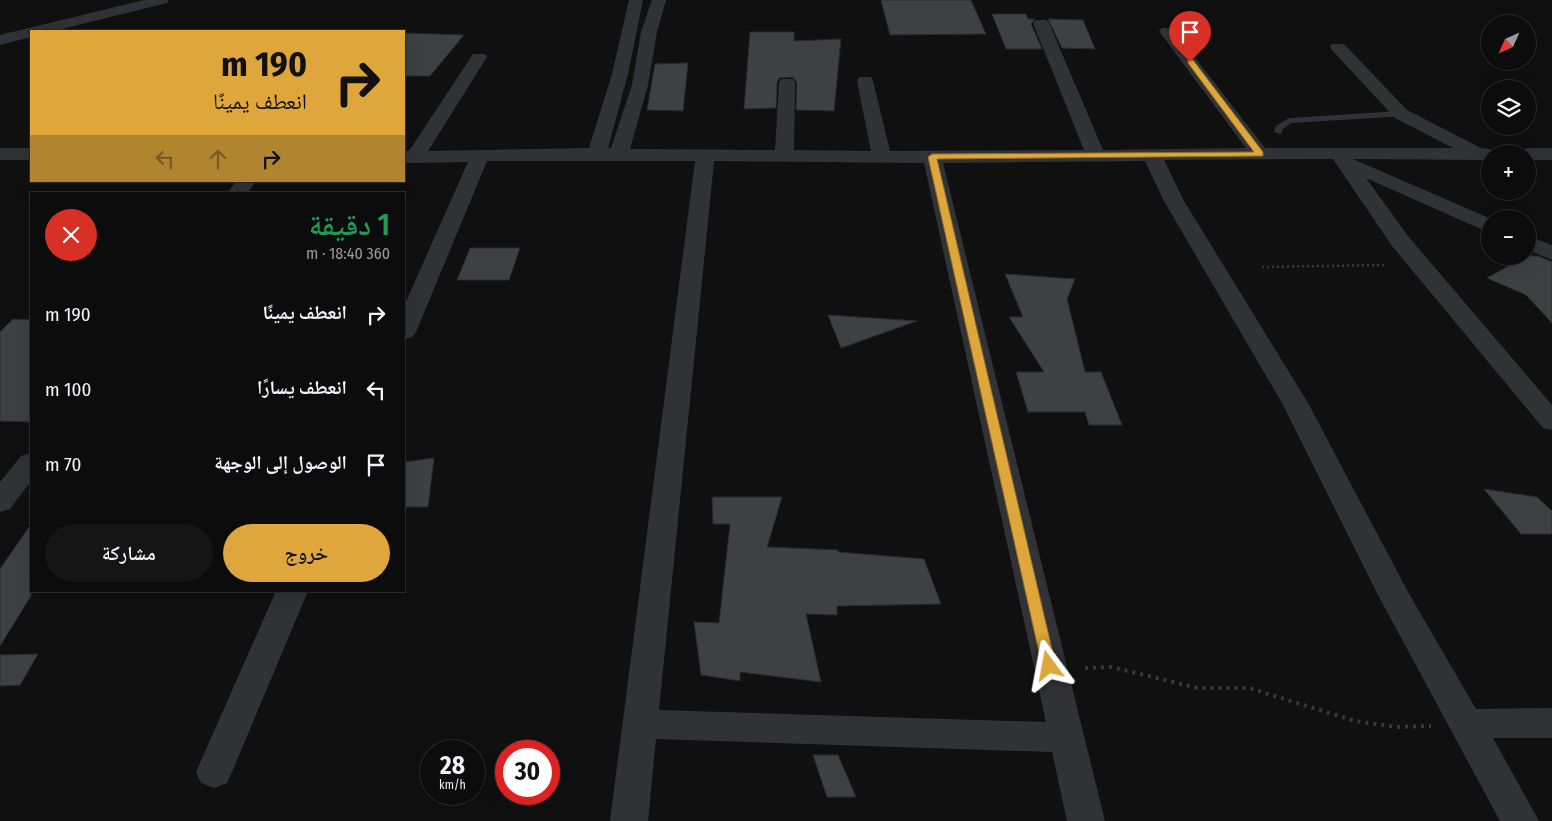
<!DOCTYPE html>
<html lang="ar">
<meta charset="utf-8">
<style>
body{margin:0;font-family:"Fira Sans Condensed","Noto Naskh Arabic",sans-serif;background:#151516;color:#f1f3f6;direction:rtl;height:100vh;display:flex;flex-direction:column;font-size:19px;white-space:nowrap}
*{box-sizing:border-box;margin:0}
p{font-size:16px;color:#9a9b9d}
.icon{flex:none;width:28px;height:28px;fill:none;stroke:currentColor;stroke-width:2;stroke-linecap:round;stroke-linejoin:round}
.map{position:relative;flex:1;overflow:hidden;direction:ltr}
.sheet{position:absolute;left:30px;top:192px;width:375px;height:400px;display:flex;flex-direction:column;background:#0c0c0d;border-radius:0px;box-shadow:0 5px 20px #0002,0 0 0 1px #2c2c2e;direction:rtl}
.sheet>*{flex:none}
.guide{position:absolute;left:30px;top:30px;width:375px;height:152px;border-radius:0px;box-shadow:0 5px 20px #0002,0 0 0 1px #2c2c2e;direction:rtl;background:#dea63b;color:#111;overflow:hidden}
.needle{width:32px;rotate:225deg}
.buttons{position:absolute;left:1481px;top:15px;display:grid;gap:10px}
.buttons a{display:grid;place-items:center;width:55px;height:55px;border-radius:50%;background:#0c0c0d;box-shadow:0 5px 20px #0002,0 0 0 1px #2c2c2e;font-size:25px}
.speed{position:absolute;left:420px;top:740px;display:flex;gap:10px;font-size:25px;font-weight:700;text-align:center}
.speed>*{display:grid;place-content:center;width:65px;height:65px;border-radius:50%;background:#0c0c0d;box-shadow:0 5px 20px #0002,0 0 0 1px #2c2c2e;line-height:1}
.speed small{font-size:12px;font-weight:400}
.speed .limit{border:8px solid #d22;background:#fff;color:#111}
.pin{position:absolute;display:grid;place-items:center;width:42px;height:42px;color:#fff;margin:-51px -21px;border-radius:50% 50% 50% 0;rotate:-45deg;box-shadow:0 0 5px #0007}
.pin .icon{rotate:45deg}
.me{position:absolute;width:55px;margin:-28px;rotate:347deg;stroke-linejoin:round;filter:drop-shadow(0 0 4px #0008)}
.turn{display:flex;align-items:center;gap:18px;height:105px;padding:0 15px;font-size:22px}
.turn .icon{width:65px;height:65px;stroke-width:2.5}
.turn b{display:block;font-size:35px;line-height:42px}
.lanes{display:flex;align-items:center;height:48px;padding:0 15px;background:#0003;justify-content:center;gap:25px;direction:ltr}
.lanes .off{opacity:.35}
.round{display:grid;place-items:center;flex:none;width:52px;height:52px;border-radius:26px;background:#151516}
.summary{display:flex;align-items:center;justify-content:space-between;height:85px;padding:0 15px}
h1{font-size:30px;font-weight:600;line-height:38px;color:#1e9e55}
.primary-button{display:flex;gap:10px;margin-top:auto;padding:10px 15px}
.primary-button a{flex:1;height:58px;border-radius:30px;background:#dea63b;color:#111;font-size:20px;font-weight:600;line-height:58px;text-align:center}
.primary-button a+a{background:#151516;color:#f1f3f6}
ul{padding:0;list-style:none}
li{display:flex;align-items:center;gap:15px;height:75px;padding:0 15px}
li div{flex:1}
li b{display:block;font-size:19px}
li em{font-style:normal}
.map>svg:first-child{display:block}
.building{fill:#3f4044;stroke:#2a2a2d}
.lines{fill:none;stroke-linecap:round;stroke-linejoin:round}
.path-far1{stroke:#37393d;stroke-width:2.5;stroke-dasharray:2 3;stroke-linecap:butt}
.path{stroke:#37393d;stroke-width:4;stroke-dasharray:3 5;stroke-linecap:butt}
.service{fill:#313236;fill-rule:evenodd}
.minor{fill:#313236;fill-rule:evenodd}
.route{fill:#dea63b;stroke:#906c26}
</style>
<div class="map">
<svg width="1552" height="821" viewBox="0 0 1552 821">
<rect width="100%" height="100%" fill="#101011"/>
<path class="building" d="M 881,0 L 971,0 L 986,34 L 890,35 Z
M 992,14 L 1026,14 L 1028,19 L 1035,19 L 1031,24 L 1042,49 L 1006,49 Z
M 1048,19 L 1083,20 L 1095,49 L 1062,48 Z
M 750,32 L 794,32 L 794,41 L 841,39 L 834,111 L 796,110 L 797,83 L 793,77 L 779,78 L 777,83 L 776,108 L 744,109 Z
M 404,33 L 464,35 L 430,76 L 404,76 Z
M 688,63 L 683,111 L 647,110 L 655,64 Z
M 470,248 L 520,248 L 509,280 L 457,280 Z
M 1526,256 L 1538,256 L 1552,262 L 1552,323 L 1526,295 L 1487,278 Z
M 1005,274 L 1075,279 L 1067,299 L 1085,372 L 1101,372 L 1122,425 L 1089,425 L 1085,412 L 1028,412 L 1016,372 L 1044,372 L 1009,317 L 1023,317 Z
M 828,315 L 917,321 L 841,348 Z
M 13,319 L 31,320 L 31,422 L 0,421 L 0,332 Z
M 434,458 L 428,507 L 404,507 L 404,462 Z
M 1484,489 L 1537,497 L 1552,511 L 1552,534 L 1521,534 Z
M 712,497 L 782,497 L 767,547 L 838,550 L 838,552 L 924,559 L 941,604 L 837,606 L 837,615 L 806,614 L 821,682 L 740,672 L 740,681 L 701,675 L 694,622 L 719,623 L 730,524 L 713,524 Z
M 31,524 L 31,596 L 0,646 L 0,569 Z
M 38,654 L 20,685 L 0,686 L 0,655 Z
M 813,755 L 838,755 L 856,797 L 827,797 Z"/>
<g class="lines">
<path class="path-far1" d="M 1262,267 L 1386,265"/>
<path class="path" d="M 1085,668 L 1111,667 L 1198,688 L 1249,688 L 1355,721 L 1396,727 L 1431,726"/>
<path class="service" d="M 1401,111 L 1405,114 L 1404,116 L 1291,123 L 1283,129 L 1281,134 L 1274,132 L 1276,126 L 1289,118 Z"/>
<path class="minor" d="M 144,0 L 169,0 L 167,3 L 54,31 L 31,31 L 31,37 L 0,45 L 0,35 Z
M 629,0 L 643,0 L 628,74 L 608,148 L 611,148 L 632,85 L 641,32 L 652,0 L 666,0 L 657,32 L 648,85 L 630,149 L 775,150 L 779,83 L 781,79 L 793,79 L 795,83 L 794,150 L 871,151 L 857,81 L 859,77 L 871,77 L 873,81 L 890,151 L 1084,150 L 1033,23 L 1036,20 L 1046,20 L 1049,23 L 1103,150 L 1246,148 L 1159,31 L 1162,28 L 1172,28 L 1265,148 L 1453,148 L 1395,118 L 1332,50 L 1330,47 L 1332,44 L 1344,44 L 1407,110 L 1481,148 L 1497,150 L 1499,154 L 1490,154 L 1490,160 L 1353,159 L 1491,219 L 1490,232 L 1483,230 L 1366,178 L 1408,236 L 1552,405 L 1552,430 L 1543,428 L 1392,246 L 1333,159 L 1164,160 L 1184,201 L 1308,403 L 1408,592 L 1476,709 L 1552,708 L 1552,738 L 1493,738 L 1539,821 L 1500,821 L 1378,595 L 1282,403 L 1164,201 L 1145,161 L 943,163 L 1105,821 L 1067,821 L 1052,752 L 656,739 L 648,821 L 610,821 L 695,161 L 487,161 L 416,332 L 412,337 L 404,339 L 404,306 L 468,162 L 404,163 L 404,151 L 409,151 L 473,54 L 485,54 L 487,57 L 428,151 L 589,148 L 612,74 ZM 714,161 L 924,163 L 1046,722 L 659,710 Z
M 0,148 L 31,148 L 31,160 L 0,160 Z
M 1528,148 L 1552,148 L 1552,160 L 1528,160 L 1528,154 L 1519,154 L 1521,150 Z
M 236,181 L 256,181 L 247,194 L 227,194 Z
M 1528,236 L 1552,245 L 1552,260 L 1528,250 Z
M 31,453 L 31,481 L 10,509 L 0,512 L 0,482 L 21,456 Z
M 276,591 L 308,591 L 232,772 L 227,783 L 214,788 L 201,783 L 196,772 Z"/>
</g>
<path class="route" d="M 1188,60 L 1193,60 L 1263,152 L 1263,156 L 937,159 L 1056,666 L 1054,670 L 1049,671 L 1044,670 L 1042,666 L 928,157 L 932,154 L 1254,152 L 1188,63 Z"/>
</svg>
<div class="buttons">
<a><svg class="needle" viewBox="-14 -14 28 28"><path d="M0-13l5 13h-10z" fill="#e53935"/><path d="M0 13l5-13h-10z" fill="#9a9b9d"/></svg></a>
<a><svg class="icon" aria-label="layers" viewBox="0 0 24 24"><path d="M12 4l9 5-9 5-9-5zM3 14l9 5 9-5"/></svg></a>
<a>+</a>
<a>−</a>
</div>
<div class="speed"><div>28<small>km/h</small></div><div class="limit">30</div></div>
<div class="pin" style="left:1190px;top:62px;background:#d93025"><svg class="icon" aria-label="arrive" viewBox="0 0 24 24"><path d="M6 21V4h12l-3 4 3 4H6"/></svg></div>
<svg class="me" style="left:1049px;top:666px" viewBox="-20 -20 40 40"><path d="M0-17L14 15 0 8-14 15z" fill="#dea63b" stroke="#fff" stroke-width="4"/></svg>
<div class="guide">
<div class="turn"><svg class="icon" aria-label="right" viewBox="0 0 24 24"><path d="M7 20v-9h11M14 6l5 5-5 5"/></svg><div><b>190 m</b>انعطف يمينًا</div></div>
<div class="lanes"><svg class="icon off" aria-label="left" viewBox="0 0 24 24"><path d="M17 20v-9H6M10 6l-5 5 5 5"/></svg><svg class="icon off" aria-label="ahead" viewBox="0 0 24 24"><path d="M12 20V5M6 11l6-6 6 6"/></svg><svg class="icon" aria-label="right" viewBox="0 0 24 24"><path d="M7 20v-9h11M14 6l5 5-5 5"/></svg></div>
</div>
<section class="sheet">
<div class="summary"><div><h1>1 دقيقة</h1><p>360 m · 18:40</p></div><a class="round" style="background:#d93025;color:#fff"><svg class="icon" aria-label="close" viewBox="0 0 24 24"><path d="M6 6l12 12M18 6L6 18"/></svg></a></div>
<ul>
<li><svg class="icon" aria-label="right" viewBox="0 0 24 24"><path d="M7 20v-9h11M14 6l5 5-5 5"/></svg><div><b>انعطف يمينًا</b></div><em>190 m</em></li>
<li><svg class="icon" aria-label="left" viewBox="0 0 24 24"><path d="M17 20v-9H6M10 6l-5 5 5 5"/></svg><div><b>انعطف يسارًا</b></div><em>100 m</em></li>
<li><svg class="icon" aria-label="arrive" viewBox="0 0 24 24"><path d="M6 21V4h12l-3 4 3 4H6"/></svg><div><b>الوصول إلى الوجهة</b></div><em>70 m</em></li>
</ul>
<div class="primary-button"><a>خروج</a><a>مشاركة</a></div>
</section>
</div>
